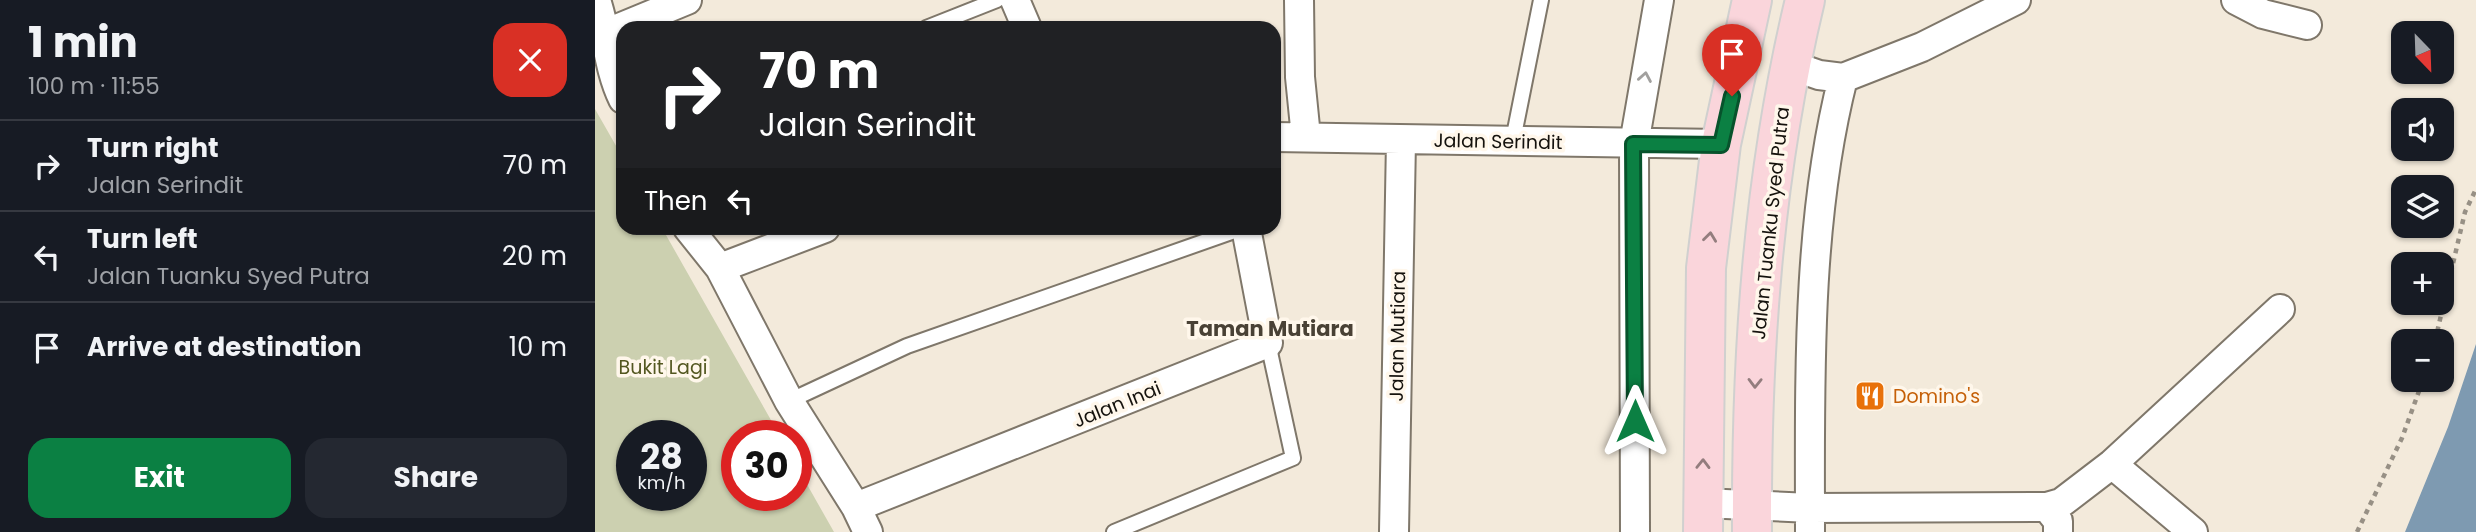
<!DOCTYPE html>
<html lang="en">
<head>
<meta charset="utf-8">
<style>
	:root { --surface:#171b24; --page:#242831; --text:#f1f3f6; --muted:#9ea1a6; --line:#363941; --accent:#0b8043 }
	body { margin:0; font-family:Poppins,sans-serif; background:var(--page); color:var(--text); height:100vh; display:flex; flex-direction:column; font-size:26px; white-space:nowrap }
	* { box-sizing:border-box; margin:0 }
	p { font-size:23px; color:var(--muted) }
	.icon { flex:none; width:38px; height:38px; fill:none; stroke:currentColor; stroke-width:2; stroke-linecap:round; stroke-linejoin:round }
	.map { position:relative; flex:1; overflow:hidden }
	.side { display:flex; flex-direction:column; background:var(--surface); width:595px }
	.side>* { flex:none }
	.banner { position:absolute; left:21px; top:21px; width:665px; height:214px; border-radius:21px; box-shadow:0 2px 5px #0004; background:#202124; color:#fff; overflow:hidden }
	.needle { width:46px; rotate:157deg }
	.buttons { position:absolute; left:1796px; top:21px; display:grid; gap:14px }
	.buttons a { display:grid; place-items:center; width:63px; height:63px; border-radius:14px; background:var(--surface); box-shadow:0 2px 5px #0004; font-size:35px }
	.speed { position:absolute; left:21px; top:420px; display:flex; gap:14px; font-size:35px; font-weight:700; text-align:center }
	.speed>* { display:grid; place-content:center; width:91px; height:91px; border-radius:50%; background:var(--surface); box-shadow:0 2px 5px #0004; line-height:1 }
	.speed small { font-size:18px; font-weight:400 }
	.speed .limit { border:10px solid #d22; background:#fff; color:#111 }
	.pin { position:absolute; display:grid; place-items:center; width:60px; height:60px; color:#fff; margin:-72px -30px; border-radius:50% 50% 50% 0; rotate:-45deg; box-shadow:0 0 7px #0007 }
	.pin .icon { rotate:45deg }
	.me { position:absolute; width:77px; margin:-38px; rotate:0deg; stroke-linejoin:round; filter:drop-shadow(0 0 5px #0008) }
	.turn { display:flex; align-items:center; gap:24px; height:147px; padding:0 28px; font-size:32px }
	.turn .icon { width:91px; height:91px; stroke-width:2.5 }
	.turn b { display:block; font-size:49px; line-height:60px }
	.then { display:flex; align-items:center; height:66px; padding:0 28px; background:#0003; gap:14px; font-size:26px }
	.round { display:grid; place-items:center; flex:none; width:74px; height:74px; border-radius:21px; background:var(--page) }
	.head { display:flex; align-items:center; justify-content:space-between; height:119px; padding:0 28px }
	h1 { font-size:42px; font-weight:700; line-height:52px }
	.action { display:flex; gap:14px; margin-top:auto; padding:14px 28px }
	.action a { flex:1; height:80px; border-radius:21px; background:var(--accent); color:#fff; font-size:28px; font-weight:700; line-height:80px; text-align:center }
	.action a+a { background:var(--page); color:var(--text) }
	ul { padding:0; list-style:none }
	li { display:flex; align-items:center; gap:21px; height:91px; padding:0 28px; border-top:2px solid var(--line) }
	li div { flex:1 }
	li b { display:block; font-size:26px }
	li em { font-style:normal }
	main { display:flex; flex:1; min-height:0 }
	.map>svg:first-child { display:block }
	.green { fill:#ccd0b0; fill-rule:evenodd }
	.water { fill:#7e9ab1 }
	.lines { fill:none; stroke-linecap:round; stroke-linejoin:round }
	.service-casing { stroke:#7f776a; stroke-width:18 }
	.minor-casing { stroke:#7f776a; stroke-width:32 }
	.primary-casing { stroke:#d0d0cf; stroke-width:42 }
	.path { stroke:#979085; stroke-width:4.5; stroke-dasharray:5 5; stroke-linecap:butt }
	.service { stroke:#fff; stroke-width:14 }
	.minor { stroke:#fff; stroke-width:28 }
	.primary { stroke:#fad5db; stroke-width:38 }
	.oneway { stroke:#a1a09e }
	.oneway2 { stroke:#937d7e }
	.route-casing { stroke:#07532c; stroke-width:18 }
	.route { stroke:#0b8043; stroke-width:12 }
	.labels { text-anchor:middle; stroke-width:7; stroke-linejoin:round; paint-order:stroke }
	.street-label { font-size:19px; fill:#15120d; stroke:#fff7eb }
	.park-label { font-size:19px; fill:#535720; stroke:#fff7eb }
	.food-label { font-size:19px; fill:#c56008; stroke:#fff7eb; text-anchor:start }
	.neighbourhood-label { font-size:21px; font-weight:bold; fill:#494135; stroke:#fff7eb }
</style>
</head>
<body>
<main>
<section class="side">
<div class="head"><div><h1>1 min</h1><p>100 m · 11:55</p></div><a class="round" style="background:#d93025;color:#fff"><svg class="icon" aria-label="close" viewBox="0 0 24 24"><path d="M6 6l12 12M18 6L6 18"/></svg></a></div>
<ul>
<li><svg class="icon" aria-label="right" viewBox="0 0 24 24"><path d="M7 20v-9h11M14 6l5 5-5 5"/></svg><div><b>Turn right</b><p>Jalan Serindit</p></div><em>70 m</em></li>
<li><svg class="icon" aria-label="left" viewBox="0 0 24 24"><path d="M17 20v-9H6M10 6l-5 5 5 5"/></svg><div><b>Turn left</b><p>Jalan Tuanku Syed Putra</p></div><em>20 m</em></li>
<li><svg class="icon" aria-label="arrive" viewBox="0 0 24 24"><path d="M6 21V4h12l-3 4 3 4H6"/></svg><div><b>Arrive at destination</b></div><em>10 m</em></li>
</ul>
<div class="action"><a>Exit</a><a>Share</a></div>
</section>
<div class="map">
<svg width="1881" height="532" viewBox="0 0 1881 532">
	<rect width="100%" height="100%" fill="#f3eadb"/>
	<path class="green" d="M0,109L28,158V228H67L185,436H142V495H201V465L239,532H0ZM37,436H96V495H37Z"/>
	<path class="water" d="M1881,344V532H1810L1853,427Z"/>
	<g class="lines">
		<g class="service-casing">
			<path id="service" d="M331,28L402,0
				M918,140L946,0
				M194,401L312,346L648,228
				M519,532L698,458L673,343"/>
		</g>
		<g class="minor-casing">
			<path id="minor" d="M1,0C12,33 13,68 28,99
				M420,0L432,28
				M704,0L705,77L711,137
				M1641,0L1668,14L1712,25
				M12,33L92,0
				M1195,65L1224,75L1248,78L1327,47L1421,0
				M679,137L1126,144
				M93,228L125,268L194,401L261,507L273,532
				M125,268L230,228
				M1517,464L1598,532
				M1108,503L1215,508L1452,507L1466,503L1517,464L1685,309
				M261,507L673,343L651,228
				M1452,507L1463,521V532
				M799,532L806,140
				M1040,532L1039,144L1064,0
				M1215,532C1215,383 1211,223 1248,78"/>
		</g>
		<g class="primary-casing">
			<path id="primary" d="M1108,532L1111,268L1126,144L1157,0
				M1157,532C1156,352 1168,175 1210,0"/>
		</g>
		<path class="path" d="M1840,341L1870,212L1881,189
			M1762,532L1807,438L1828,380"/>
		<use href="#service" class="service"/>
		<use href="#minor" class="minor"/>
		<use href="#primary" class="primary"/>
	</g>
	<defs><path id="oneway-chevron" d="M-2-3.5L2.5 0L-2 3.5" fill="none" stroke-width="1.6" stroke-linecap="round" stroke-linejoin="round" transform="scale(1.75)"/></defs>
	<use class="oneway" href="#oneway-chevron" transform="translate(1050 77) rotate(-80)"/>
	<g class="oneway2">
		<use href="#oneway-chevron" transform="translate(1115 237) rotate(-83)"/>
		<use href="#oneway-chevron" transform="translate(1160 383) rotate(91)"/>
		<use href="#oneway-chevron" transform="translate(1108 464) rotate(-89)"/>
	</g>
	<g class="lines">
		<g class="route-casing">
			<path id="route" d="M1040,421L1038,144L1126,145L1137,96"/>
		</g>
		<use href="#route" class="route"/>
	</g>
	<defs>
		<g id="restaurant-square" transform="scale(1.575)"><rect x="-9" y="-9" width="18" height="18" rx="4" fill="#e8710a" stroke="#fff7eb"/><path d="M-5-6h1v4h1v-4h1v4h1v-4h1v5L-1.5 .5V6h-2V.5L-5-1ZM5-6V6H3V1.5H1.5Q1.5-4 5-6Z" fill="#fff"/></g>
	</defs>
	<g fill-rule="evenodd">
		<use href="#restaurant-square" x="1275" y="396"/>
	</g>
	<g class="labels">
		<g class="street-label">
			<text transform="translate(903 141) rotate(1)" y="7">Jalan Serindit</text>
			<text transform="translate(1175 223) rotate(-84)" y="7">Jalan Tuanku Syed Putra</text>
			<text transform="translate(802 336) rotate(-89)" y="7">Jalan Mutiara</text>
			<text transform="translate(522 404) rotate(-22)" y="7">Jalan Inai</text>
		</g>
		<g class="park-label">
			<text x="68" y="374">Bukit Lagi</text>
		</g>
		<g class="food-label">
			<text x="1298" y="403">Domino's</text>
		</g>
		<g class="neighbourhood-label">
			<text x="675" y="336">Taman Mutiara</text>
		</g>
	</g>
</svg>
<div class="buttons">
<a><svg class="needle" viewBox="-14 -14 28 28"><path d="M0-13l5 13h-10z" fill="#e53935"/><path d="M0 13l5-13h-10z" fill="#9ea1a6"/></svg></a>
<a><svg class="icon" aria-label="sound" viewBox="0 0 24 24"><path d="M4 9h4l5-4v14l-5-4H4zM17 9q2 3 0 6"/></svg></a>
<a><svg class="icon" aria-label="layers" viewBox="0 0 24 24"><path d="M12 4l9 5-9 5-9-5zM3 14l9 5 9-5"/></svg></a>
<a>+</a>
<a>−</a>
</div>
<div class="speed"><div>28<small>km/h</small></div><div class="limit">30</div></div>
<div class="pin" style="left:1137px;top:96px;background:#d93025"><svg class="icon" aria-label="arrive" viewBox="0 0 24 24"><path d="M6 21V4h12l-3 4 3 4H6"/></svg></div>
<svg class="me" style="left:1040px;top:421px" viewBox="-20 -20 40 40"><path d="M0-17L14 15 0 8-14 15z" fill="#0b8043" stroke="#fff" stroke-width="4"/></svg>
<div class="banner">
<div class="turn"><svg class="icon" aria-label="right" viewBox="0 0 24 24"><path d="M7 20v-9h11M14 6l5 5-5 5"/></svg><div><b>70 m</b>Jalan Serindit</div></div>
<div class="then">Then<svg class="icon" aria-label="left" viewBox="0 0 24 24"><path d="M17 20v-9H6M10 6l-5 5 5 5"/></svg></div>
</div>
</div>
</main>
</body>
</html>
